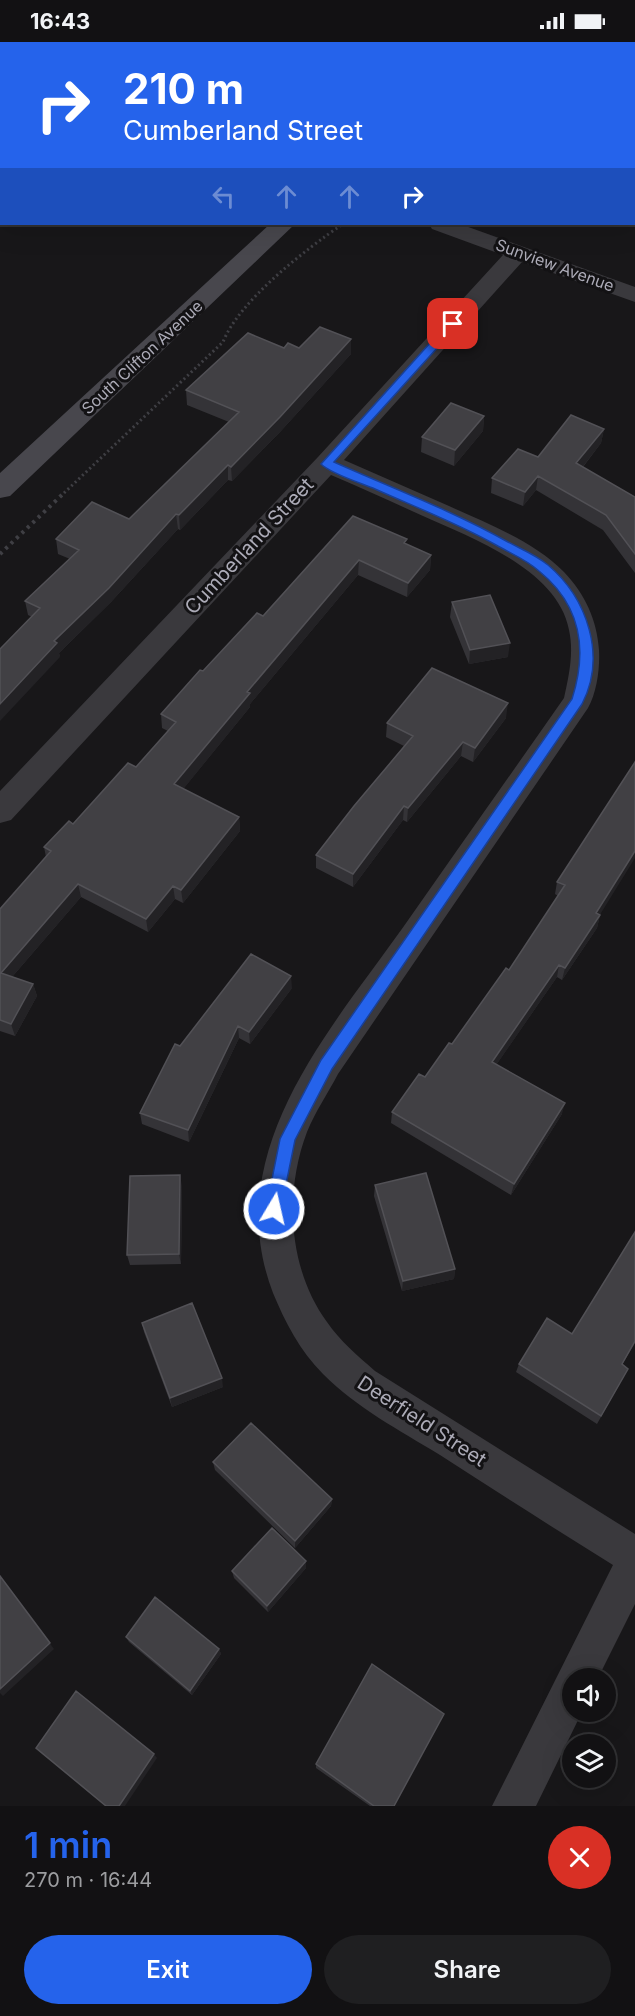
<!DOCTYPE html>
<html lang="en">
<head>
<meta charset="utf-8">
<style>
	:root { --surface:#121113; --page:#1f1f21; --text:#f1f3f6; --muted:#9c9da0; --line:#313133; --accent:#2563eb }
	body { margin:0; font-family:Inter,sans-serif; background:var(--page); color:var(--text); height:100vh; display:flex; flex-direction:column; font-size:22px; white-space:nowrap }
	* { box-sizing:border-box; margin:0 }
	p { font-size:20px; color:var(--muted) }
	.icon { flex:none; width:33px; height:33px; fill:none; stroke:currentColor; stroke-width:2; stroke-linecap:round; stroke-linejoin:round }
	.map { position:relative; height:1764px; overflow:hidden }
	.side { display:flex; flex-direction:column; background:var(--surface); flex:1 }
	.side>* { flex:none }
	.hud { position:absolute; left:0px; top:0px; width:636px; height:183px; box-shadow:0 6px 24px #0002,0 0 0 2px var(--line); background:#2563eb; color:#fff; overflow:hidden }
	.tools { position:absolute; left:562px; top:1626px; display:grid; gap:12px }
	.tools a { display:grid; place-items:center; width:54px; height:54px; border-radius:50%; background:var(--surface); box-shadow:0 6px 24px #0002,0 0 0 2px var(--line); font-size:30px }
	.pin { position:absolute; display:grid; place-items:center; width:51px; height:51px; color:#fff; margin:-26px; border-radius:12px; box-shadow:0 3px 9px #0006 }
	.me { position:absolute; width:66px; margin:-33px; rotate:9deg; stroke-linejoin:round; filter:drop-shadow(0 0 4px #0008) }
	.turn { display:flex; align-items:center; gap:21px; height:126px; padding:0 24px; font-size:27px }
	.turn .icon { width:78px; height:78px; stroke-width:2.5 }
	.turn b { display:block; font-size:42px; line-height:51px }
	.lanes { display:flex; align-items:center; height:57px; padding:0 24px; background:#0003; justify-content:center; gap:30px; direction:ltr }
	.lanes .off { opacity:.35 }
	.round { display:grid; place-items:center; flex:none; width:63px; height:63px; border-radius:32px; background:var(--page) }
	.summary { display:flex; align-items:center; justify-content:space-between; height:102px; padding:0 24px }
	h1 { font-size:36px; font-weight:600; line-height:45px; color:var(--accent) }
	.button { display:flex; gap:12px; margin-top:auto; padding:12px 24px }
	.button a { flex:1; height:69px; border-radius:36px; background:var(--accent); color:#fff; font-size:24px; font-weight:600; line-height:69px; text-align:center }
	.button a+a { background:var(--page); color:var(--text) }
	.status { display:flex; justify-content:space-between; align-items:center; height:42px; padding:0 30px; background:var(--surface); direction:ltr }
	.status svg { height:16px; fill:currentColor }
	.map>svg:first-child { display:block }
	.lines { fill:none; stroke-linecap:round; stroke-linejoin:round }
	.path-far1 { stroke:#3f3f44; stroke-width:3; stroke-dasharray:2 3; stroke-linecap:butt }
	.path { stroke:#3f3f44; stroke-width:4; stroke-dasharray:3 4.5; stroke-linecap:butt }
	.street { fill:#3a393d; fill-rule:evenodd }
	.secondary { fill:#48474d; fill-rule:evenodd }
	.rail { stroke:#4d4c52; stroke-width:3; stroke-dasharray:5 4.5; stroke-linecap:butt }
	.wall { fill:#343337 }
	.shaded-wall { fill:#232225 }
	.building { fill:#414044; stroke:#525156; stroke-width:1.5 }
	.route { fill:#2563eb; stroke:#184099; stroke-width:1.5 }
	.labels { text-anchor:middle; stroke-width:6; stroke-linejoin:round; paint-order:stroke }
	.far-street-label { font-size:16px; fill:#acabb7; stroke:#131214 }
	.street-label { font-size:20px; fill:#acabb7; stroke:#131214 }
</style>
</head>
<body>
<div class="status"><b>16:43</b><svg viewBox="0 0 49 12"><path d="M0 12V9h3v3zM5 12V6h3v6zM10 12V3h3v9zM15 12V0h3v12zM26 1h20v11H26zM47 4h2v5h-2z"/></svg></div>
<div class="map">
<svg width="635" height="1764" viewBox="0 0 635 1764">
	<rect width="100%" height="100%" fill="#181719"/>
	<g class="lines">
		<path class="path-far1" d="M531,2L533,0
			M64,451L223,300C239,259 306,207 343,182"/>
		<path class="path" d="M0,512L65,450"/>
		<path class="street" d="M429,182H460L635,245V260L522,220L344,418C379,433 414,449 449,464C488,482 534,499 564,530C585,552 597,578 599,608C600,626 597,650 588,666L338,1032C328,1051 315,1070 307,1090C284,1150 288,1227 327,1280C340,1299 358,1314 375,1329L635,1492V1562L598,1636H573V1670H582L536,1764H492L613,1523C555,1487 497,1450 440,1413C399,1388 357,1366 323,1332C300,1309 285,1280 273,1251C219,1110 329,990 404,884C457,808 511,732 564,656C569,633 574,611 569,588C558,528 472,496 423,474C392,460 362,446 331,433L11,778L0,781V749L318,415L503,213L432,187Z"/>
		<path class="secondary" d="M465,0H487L465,2Z
			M270,182H295L10,454L0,456V431Z"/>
		<path class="rail" d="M0,109L2,107"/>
	</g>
	<path class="wall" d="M351,297V312L280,390L232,439L228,438L180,488L178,487L111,560L59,611L60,615L32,575L28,573L25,559L70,517L58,512L56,497L129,477L229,380L187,363L186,348L284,306H299Z
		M484,374L483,389L454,424L421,410L422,395Z
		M604,387L601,401L583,425L635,455V531L603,488L536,448L523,464L491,451L492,436L538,415Z
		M353,474L407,503L431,513L430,528L407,555L358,533L250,662V665L183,747L239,775L240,789L183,861L175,857L148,890L81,855L12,935L33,942L37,954L15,994L0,989V867L46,815L44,805L73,782L136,725L168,689L162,686L161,672L203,629L263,574Z
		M452,560L508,615L469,622L450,575Z
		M506,676L473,720L461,714L407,780L403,778L353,845L316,826V813L404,704L386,695L387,681Z
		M635,720L597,886L562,938L557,935L496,1023L562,1072L511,1153L391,1081L392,1070L425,1035L452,1002L509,928L558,854L555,852L557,840Z
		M292,946L250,1002L239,996L189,1100L142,1082L140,1071L180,1004Z
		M375,1143L455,1227L454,1237L402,1249L374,1154Z
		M182,1144L181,1222L130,1223L127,1213Z
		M635,1190V1301L622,1323L628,1327L597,1382L516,1330L519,1322L572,1292Z
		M142,1281L223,1345L172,1365L144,1290Z
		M213,1420L332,1457L331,1464L295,1506L215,1428Z
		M306,1526L268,1570L234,1536L232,1529Z
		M126,1595L219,1607L221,1612L192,1653L129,1600Z
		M316,1722L395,1764H370L316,1726Z"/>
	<path class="shaded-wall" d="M351,297V312L280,390L232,439L231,425Z
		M484,374L483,389L454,424L455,408Z
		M604,387L601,401L574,436L576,421Z
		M228,423V438L180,488L179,473Z
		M538,434L536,448L523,464L525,450Z
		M176,472L178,487L111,560L59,611L60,615L0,679V662L54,599Z
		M431,513L430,528L407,555L408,541Z
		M359,518L358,533L250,662V665L176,756L174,742L247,650Z
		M510,601L508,615L469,622L470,608Z
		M508,661L506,676L473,720L475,706Z
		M463,700L461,714L407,780L408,766Z
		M404,764L403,778L353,845V832Z
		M239,775L240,789L183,861L181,848Z
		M635,809V816L593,884L596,871Z
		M78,842L81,855L5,943L1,931Z
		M173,844L175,857L148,890L146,877Z
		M600,873L597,886L562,938L565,926Z
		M559,923L557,935L490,1032L492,1020Z
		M291,934L292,946L250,1002L249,990Z
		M33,942L37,954L15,994L11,982Z
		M238,984L239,996L189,1100L188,1088Z
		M565,1061L562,1072L511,1153L514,1142Z
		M180,1133L182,1144L181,1222L179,1212Z
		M455,1227L454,1237L402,1249L403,1239Z
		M222,1336L223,1345L172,1365L170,1356Z
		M332,1457L331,1464L295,1506V1499Z
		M306,1519V1526L268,1570L267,1564Z
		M0,1534L54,1607L3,1654L0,1651Z
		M219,1607L221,1612L192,1653L190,1649Z
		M154,1712L157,1716L125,1764H119Z"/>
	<path class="building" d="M588,0H618V2H587Z
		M320,285L351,297L280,375L231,425L228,423L179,473L176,472L109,546L54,599L57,601L0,662V607L40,566L25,559L79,508L56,497L92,460L129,477L239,370L186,348L248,291L284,306L288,301L299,306Z
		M451,361L484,374L455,408L422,395Z
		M571,373L604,387L576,421L635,455V512L606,473L538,434L525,450L492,436L518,407L538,415Z
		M353,474L407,497L404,501L431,513L408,541L359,518L247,650L250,651L174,742L239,775L181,848L173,844L146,877L78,842L1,931L33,942L11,982L0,978V867L51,809L44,805L69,779L73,782L128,721L136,725L176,680L161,672L200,628L203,629L257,571L263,574Z
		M490,553L510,601L470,608L452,560Z
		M432,626L508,661L475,706L463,700L408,766L404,764L353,832L316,813L354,764L413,694L387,681Z
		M635,720V809L596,871L600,873L565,926L559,923L492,1020L565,1061L514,1142L392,1070L419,1032L425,1035L449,1001L452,1002L506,926L509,928L565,843L557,840Z
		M251,912L291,934L249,990L238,984L188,1088L140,1071L175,1002L180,1004Z
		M426,1131L455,1227L403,1239L375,1143Z
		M180,1133L179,1212L127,1213L130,1134Z
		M635,1190V1299L622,1322L628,1327L601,1374L519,1322L547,1276L572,1292Z
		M192,1261L222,1336L170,1356L142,1281Z
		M251,1381L332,1457L295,1499L213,1420Z
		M272,1486L306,1519L267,1564L232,1529Z
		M0,1534L50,1601L0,1647Z
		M155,1555L219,1607L190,1649L126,1595Z
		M372,1622L444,1672L394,1764H374L316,1722Z
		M76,1649L154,1712L119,1764H106L36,1706Z"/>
	<path class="route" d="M453,279L458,282L457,284L334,420C392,446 453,469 508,500C521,507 536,513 548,523C587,556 607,614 582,662L332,1027L295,1098L281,1167L279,1172L274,1175L268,1172L266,1167L280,1097L321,1018L572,657C588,607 581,563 539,529C527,518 510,511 496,503C457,481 415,465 375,447C361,441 331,432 321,422L449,280Z"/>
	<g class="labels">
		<g class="far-street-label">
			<text transform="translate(555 223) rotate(20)" y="6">Sunview Avenue</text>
			<text transform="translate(142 315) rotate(-43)" y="6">South Clifton Avenue</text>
		</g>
		<g class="street-label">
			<text transform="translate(249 504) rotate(-47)" y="7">Cumberland Street</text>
			<text transform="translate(422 1379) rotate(33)" y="7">Deerfield Street</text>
		</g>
	</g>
</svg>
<div class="tools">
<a><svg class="icon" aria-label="sound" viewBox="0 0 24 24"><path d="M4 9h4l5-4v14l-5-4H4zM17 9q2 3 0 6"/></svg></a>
<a><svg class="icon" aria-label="layers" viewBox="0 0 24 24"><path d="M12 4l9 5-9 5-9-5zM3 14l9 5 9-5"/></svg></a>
</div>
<div class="pin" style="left:453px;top:282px;background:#d93025"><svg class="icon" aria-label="arrive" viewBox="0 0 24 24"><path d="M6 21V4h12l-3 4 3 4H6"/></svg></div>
<svg class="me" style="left:274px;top:1167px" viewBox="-20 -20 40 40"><circle r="17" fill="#2563eb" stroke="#fff" stroke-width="3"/><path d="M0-11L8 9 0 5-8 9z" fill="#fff"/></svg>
<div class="hud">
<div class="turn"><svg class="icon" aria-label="right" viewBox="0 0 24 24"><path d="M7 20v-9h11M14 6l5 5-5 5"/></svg><div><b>210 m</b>Cumberland Street</div></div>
<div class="lanes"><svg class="icon off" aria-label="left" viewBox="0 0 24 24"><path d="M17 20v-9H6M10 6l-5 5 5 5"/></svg><svg class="icon off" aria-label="ahead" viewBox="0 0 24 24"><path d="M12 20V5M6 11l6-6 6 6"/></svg><svg class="icon off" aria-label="ahead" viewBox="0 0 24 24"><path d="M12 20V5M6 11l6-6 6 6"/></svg><svg class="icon" aria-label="right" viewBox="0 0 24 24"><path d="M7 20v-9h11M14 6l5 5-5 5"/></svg></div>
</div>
</div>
<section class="side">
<div class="summary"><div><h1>1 min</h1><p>270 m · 16:44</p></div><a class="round" style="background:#d93025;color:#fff"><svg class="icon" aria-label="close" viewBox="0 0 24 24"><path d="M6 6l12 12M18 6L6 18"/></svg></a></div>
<div class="button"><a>Exit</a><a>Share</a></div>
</section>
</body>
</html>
